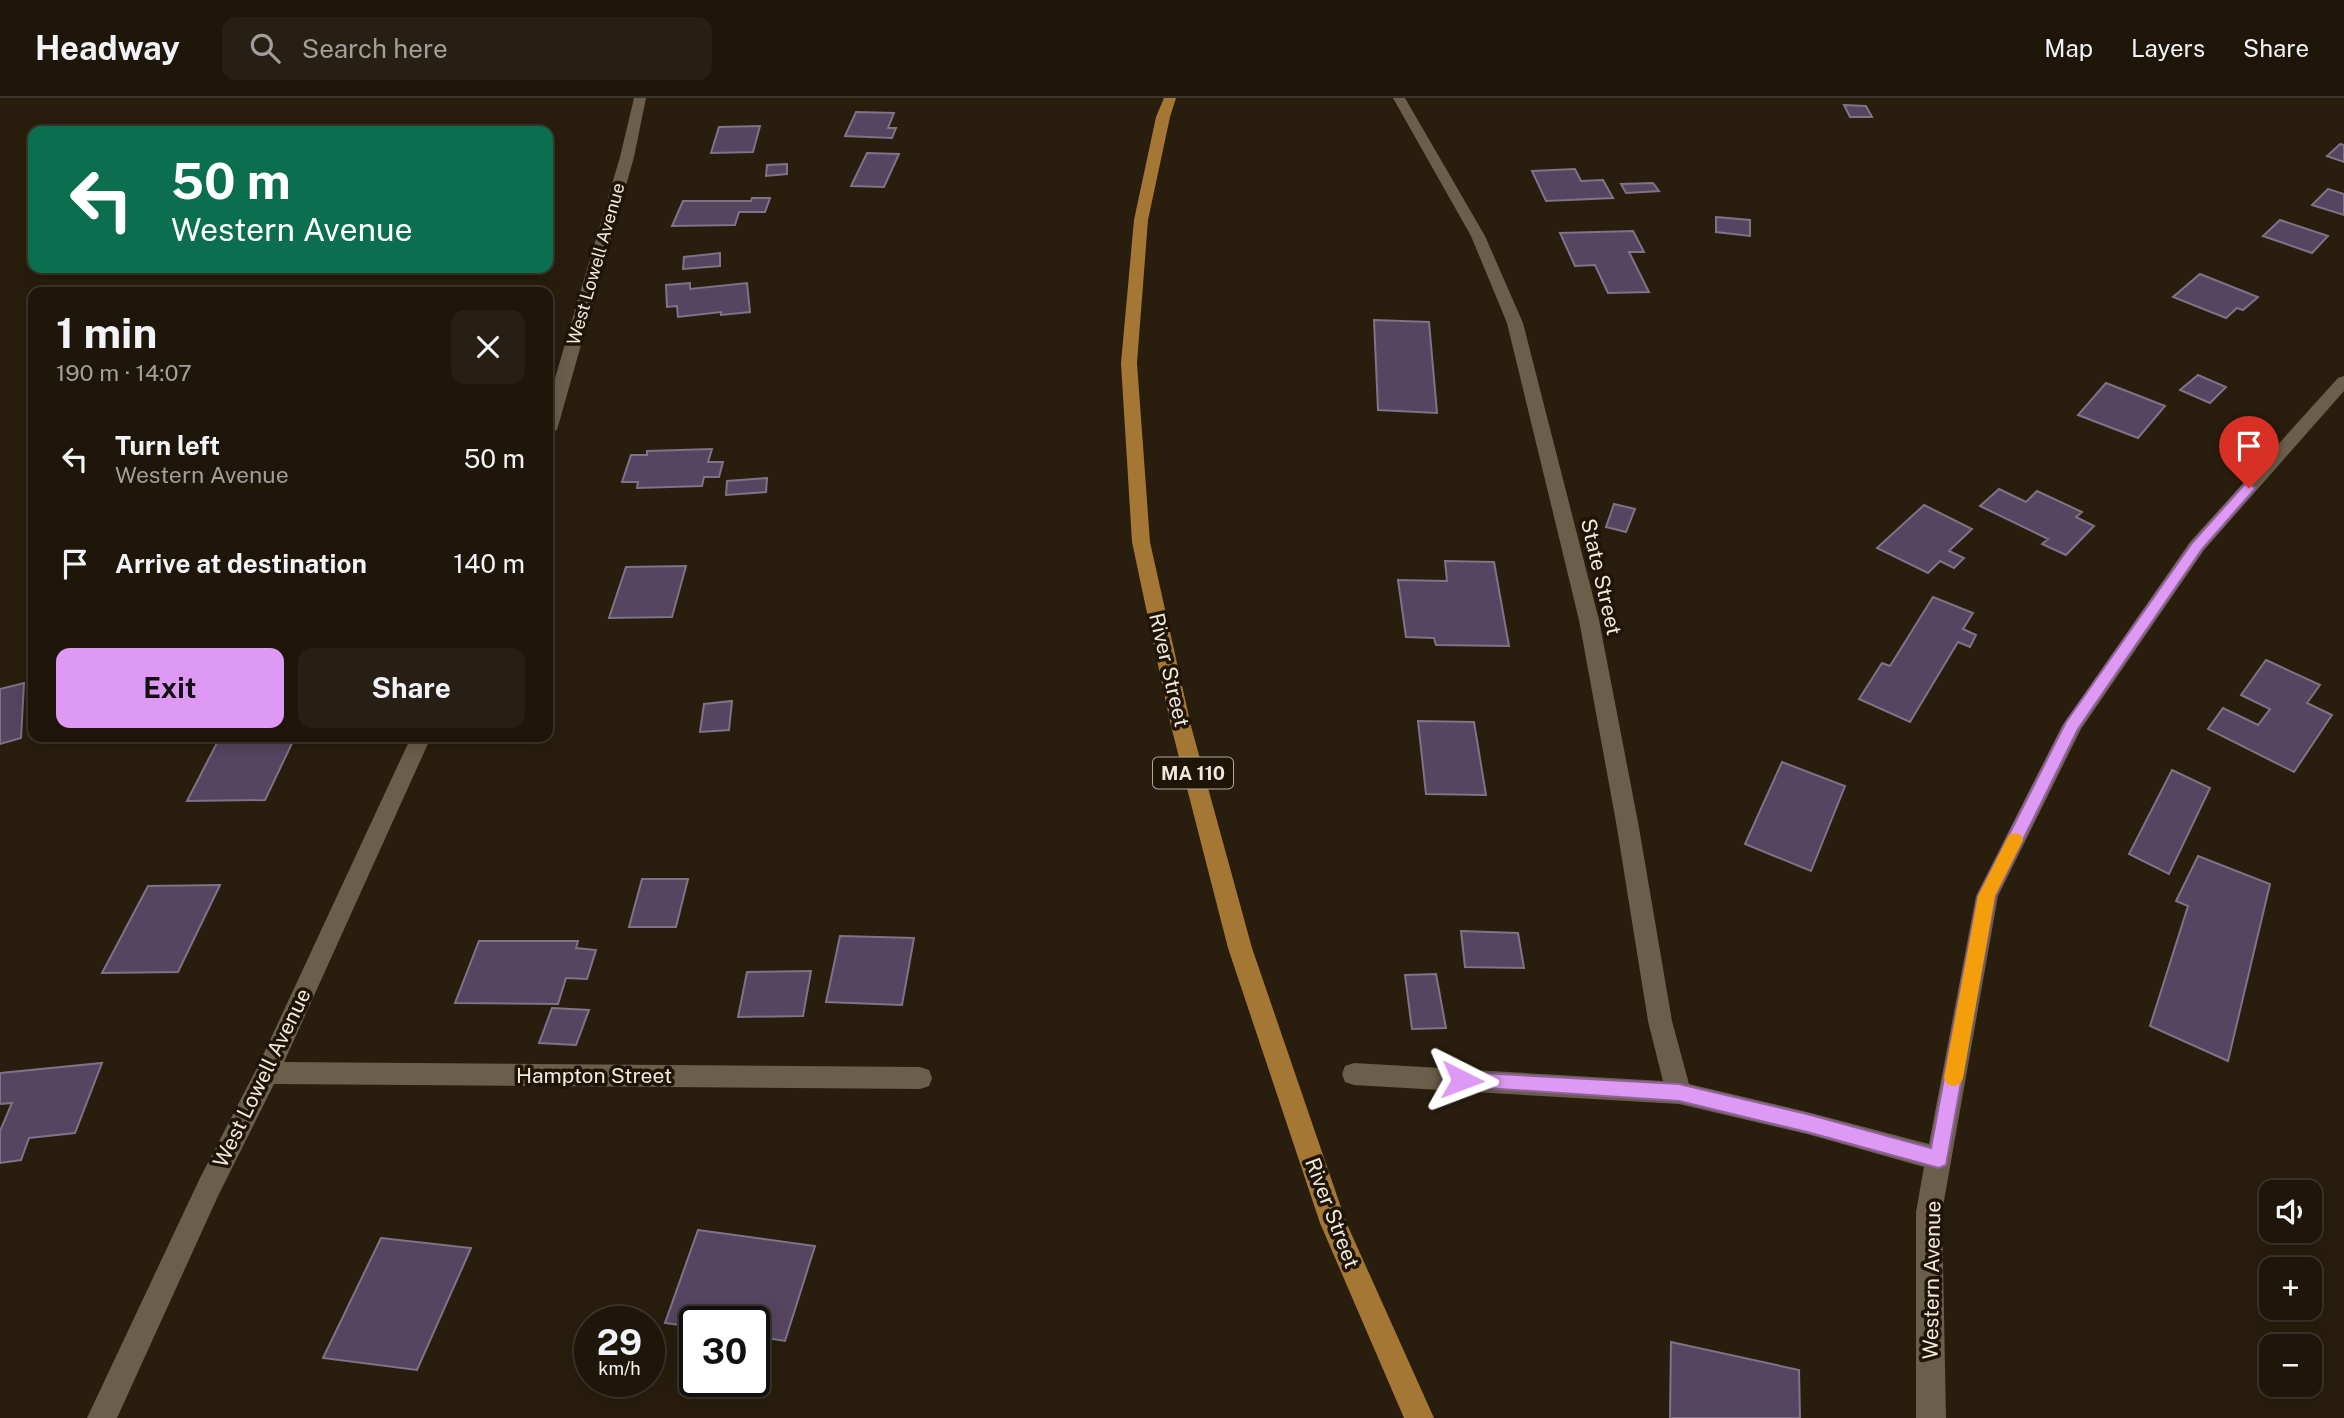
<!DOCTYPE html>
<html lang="en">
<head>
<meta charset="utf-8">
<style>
	:root { --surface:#1f160a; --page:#271f13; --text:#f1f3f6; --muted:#a19f9c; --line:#3c352b; --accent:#dd99f3 }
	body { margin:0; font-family:"Public Sans",sans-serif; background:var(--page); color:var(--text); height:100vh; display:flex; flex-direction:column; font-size:26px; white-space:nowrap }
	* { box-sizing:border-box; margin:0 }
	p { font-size:23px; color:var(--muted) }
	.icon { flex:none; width:38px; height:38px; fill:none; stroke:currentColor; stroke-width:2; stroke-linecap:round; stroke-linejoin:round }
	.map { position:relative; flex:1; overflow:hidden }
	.details { position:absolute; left:28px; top:189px; width:525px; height:455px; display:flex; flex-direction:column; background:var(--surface); border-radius:14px; box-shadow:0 4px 18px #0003,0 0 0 2px var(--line) }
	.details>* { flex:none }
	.banner { position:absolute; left:28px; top:28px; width:525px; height:147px; border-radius:14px; box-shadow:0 4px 18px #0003,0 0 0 2px var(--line); background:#0b6e4f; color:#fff; overflow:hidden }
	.controls { position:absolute; left:2259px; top:1082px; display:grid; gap:14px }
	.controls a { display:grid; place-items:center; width:63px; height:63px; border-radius:14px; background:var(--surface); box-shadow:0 4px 18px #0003,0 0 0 2px var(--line); font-size:35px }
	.speed { position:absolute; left:574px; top:1208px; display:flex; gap:14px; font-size:35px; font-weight:700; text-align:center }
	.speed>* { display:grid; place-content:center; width:91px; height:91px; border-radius:50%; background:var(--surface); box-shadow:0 4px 18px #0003,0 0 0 2px var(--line); line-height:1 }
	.speed small { font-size:18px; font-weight:400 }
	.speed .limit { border:4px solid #111; border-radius:10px; background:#fff; color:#111 }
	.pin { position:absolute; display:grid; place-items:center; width:60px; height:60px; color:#fff; margin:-72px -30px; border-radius:50% 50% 50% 0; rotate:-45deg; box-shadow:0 0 7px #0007 }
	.pin .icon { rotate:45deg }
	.me { position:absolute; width:77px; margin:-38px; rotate:93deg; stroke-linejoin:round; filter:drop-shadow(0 0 5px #0008) }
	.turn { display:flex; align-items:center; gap:24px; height:147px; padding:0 28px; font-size:32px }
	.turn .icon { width:91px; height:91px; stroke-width:2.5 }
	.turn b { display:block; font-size:49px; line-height:60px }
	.round { display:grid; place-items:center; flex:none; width:74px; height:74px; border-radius:14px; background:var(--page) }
	.summary { display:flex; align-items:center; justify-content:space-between; height:119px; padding:0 28px }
	h1 { font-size:42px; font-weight:700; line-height:52px }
	.button { display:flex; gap:14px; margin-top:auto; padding:14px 28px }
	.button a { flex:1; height:80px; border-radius:14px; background:var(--accent); color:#111; font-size:28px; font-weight:700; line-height:80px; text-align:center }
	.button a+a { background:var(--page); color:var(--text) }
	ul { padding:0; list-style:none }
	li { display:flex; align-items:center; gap:21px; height:105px; padding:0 28px }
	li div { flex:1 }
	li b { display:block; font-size:26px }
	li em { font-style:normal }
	header { display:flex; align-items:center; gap:42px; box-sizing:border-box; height:98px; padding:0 35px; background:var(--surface); border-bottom:2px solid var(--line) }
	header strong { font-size:33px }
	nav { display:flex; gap:38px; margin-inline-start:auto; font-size:24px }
	.search { width:490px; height:63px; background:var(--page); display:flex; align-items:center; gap:18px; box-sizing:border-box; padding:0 24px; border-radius:14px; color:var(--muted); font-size:26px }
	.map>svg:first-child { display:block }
	.building { fill:#554561; stroke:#7e7387; stroke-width:2 }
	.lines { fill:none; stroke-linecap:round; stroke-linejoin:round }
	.minor { fill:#6b5e4b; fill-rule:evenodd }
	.major { fill:#a57734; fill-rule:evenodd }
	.route { fill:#dd99f3; stroke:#90639e; stroke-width:2 }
	.slow { fill:#f59e0b }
	.labels { text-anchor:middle; stroke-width:7; stroke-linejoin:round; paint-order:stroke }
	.far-street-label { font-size:18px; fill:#f1e9df; stroke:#1f1505 }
	.shield { fill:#1f1505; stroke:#b2a99e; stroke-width:2 }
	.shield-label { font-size:19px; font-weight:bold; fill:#f1e9df }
	.street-label { font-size:21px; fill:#f1e9df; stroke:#1f1505 }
</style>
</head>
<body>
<header>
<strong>Headway</strong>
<div class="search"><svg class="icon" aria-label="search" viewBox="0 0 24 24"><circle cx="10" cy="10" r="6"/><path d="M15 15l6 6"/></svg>Search here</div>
<nav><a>Map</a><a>Layers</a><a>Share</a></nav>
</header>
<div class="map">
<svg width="2344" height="1320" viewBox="0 0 2344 1320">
	<rect width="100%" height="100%" fill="#291e0d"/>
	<path class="building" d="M1844,7L1866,8L1872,19H1850Z
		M856,14L894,15L888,30H896L892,40L845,38Z
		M541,28L539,33H474L475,31Z
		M760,28L753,54L711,55L719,29Z
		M2340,46L2344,47V64L2327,58Z
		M867,55L899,56L884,89L851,88Z
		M787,66V76L766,78L767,67Z
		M1575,71L1581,83L1603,82L1613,100L1546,103L1532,73Z
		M1653,85L1659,93L1626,95L1621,86Z
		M2328,91L2344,96V117L2312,107Z
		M752,100H770L765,114H739L735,127L672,128L683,103H751Z
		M1716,119L1750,122V138L1716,134Z
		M2280,122L2328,138L2312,155L2263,138Z
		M1633,133L1644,154H1629L1649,194L1608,195L1595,167L1575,168L1560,135Z
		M720,155V168L683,171L684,159Z
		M2200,176L2258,199L2243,212L2237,210L2226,220L2173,199Z
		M690,185V191L747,185L750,214L721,217V214L678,219L677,208L667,209L666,187Z
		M1374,222L1429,224L1437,315L1378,312Z
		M2198,277L2226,289L2210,305L2180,292Z
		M2106,285L2165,308L2138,340L2078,317Z
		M712,351L708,364H723L719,379H704L702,388L637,390L638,384H622L631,357H647V353Z
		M767,380L766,394L726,397L727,383Z
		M1999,391L2026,404L2037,393L2082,414L2076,419L2094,428L2066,457L2042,446L2048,441L1980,408Z
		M1614,406L1635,411L1626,434L1606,429Z
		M1924,407L1972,431L1949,453L1964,460L1954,470L1940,463L1928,475L1877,450Z
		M1445,463L1494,464L1509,548L1436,547L1434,540L1406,539L1398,482L1447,483Z
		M686,468L672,519L609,520L626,469Z
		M1933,499L1973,515L1963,531L1976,537L1970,549L1958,544L1910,624L1859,601L1882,565L1890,568Z
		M2266,562L2320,587L2307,605L2332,617L2294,674L2208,631L2223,610L2258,627L2270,611L2241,597Z
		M24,585L21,640L0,646V591Z
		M732,603L729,632L700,634L704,606Z
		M1418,623L1474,624L1486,697L1426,696Z
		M220,639H295L265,702L187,703Z
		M1782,664L1845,688L1811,773L1745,746Z
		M2172,672L2210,690L2169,776L2129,756Z
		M2198,758L2270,786L2228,963L2150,928L2188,808L2176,803Z
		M642,781H688L676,829H629Z
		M220,787L178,874L102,875L148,788Z
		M1461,833L1518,835L1524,870L1465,869Z
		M840,838L914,840L902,907L826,904Z
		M479,843H578L576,850L596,852L587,881L566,880L558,906L455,905Z
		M811,873L803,918L738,919L747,874Z
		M1436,876L1446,930L1412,931L1405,877Z
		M552,910L589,912L576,947L539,945Z
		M102,965L75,1035L29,1040L21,1062L0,1065V1033L12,1005L0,1006V975Z
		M698,1132L815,1148L785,1243L754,1238V1223H695V1229L665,1225Z
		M381,1140L471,1150L417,1272L323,1260Z
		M1671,1244L1799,1272L1800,1320H1670Z"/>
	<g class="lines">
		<path class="minor" d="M634,0H646L634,59L557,332L548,337V304L620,59Z
			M1393,0H1405L1485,138L1523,225L1599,522L1638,724L1672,923L1689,986L1807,1014L1929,1046L1976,798L2062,628L2190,444L2338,280L2344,278V293L2204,452L2081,631L1998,798L1942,1114L1946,1320H1916V1114L1924,1069L1807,1036L1679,1006L1354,987L1345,984L1342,976L1345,968L1354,965L1663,983L1648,923L1616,724L1579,522L1507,225L1471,138Z
			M411,639H431L284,964L920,969L929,972L932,980L929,988L920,991L274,986L218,1098L117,1320H87L200,1080L258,968Z"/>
		<path class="major" d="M1164,0H1176L1170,19L1148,122L1137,265L1150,444L1191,628L1252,850L1346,1124L1434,1320H1404L1320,1125L1228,850L1171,628L1132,444L1121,265L1134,122L1156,19Z"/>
	</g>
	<path class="route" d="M2249,386L2255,390L2253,393L2202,451L2078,631L1995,798L1946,1067L1939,1070L1807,1034L1679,1003L1456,988L1453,982L1456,977L1462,974L1679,986L1807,1016L1931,1050L1978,798L2066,624L2192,445L2244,387Z"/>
	<path class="slow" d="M2015,735L2021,737L2023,742L1995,798L1963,980L1960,986L1953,988L1947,986L1944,980L1978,798L2009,737Z"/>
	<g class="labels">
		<g class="far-street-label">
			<text transform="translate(596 166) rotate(-74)" y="6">West Lowell Avenue</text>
		</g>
		<rect class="shield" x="1153" y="659.5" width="80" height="31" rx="5"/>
		<g class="shield-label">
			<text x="1193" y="682">MA 110</text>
		</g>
		<g class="street-label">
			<text transform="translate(1601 479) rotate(77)" y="7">State Street</text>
			<text transform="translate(1169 572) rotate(77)" y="7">River Street</text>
			<text x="594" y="985">Hampton Street</text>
			<text transform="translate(262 980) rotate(-64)" y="7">West Lowell Avenue</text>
			<text transform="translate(1332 1115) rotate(69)" y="7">River Street</text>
			<text transform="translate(1932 1182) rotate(-89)" y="7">Western Avenue</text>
		</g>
	</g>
</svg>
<div class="controls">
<a><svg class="icon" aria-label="sound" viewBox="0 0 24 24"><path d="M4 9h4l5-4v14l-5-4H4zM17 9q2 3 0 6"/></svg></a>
<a>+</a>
<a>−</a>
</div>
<div class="speed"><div>29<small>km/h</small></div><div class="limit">30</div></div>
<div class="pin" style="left:2249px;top:390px;background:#d93025"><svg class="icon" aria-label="arrive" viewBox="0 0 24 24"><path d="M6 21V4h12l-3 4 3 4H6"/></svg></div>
<svg class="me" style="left:1462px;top:982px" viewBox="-20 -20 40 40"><path d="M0-17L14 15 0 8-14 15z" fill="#dd99f3" stroke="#fff" stroke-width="4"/></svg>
<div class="banner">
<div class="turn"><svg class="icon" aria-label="left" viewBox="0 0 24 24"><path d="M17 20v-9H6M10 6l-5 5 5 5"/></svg><div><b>50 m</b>Western Avenue</div></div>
</div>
<section class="details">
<div class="summary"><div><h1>1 min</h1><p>190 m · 14:07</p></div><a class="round"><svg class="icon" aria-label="close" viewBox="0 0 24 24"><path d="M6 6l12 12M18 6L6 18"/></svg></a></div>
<ul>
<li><svg class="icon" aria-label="left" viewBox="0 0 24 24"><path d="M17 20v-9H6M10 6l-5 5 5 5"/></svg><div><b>Turn left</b><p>Western Avenue</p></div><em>50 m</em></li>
<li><svg class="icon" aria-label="arrive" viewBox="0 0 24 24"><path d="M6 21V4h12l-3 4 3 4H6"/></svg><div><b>Arrive at destination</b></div><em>140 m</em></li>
</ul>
<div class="button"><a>Exit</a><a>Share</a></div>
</section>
</div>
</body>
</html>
